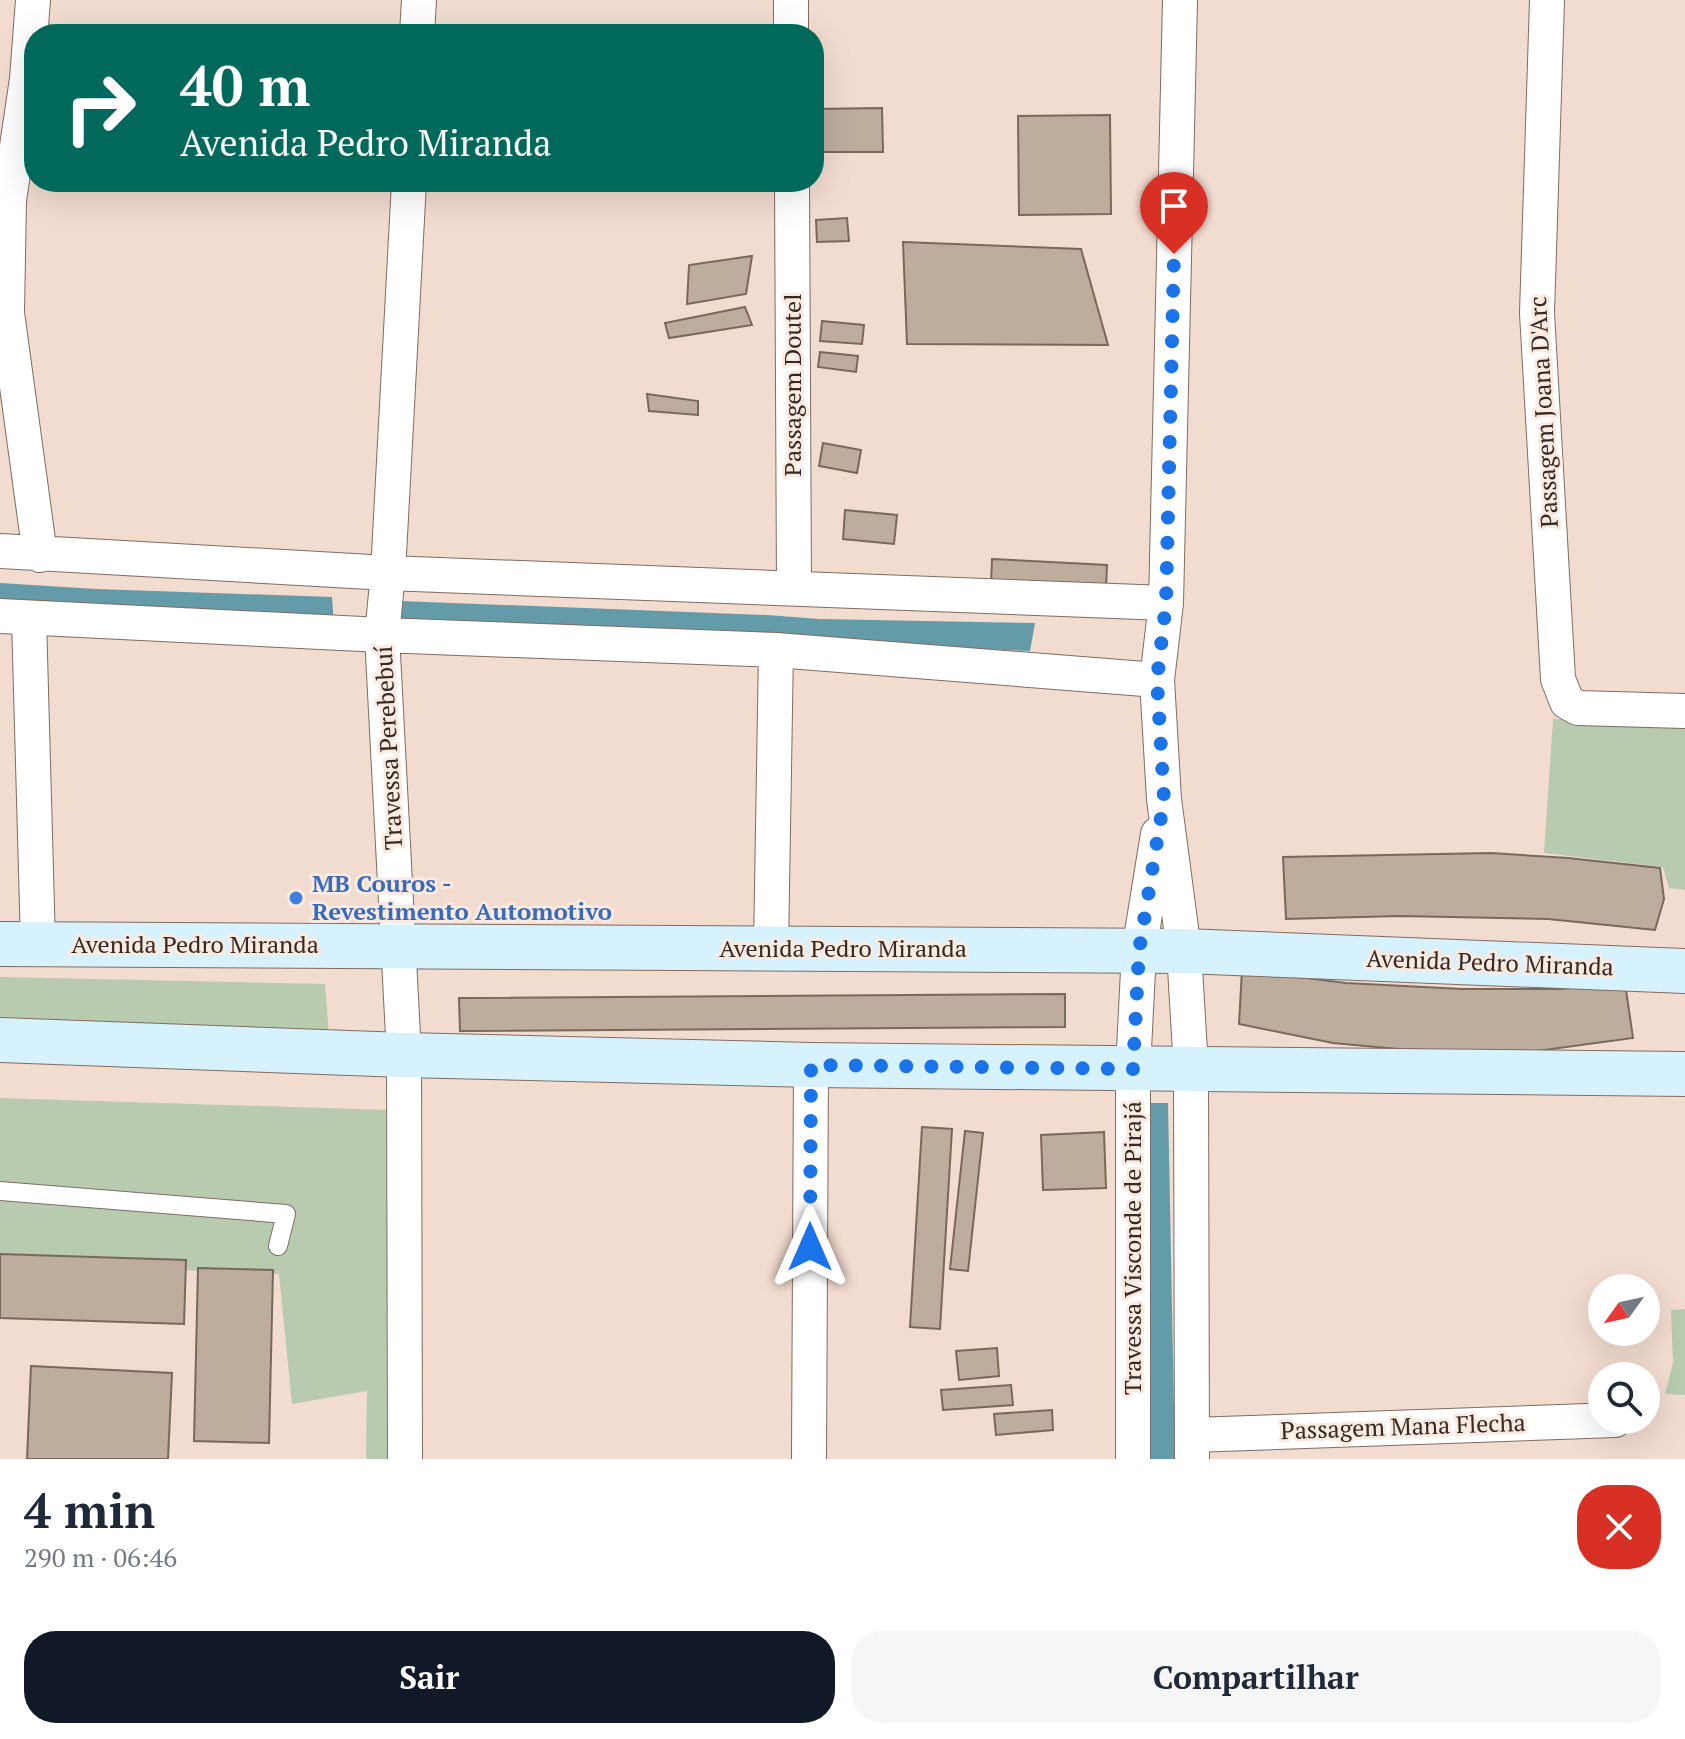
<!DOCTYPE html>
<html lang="pt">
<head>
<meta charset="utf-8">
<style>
	:root { --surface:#fff; --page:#f6f6f7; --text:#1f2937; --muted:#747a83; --accent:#111827 }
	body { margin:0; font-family:"PT Serif",serif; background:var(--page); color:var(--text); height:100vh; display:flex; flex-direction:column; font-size:30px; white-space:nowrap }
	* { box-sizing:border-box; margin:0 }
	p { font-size:26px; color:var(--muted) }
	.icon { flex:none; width:44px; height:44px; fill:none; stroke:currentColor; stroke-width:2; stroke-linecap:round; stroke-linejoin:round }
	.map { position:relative; height:1459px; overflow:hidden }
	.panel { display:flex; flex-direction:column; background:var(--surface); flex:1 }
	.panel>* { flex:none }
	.banner { position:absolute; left:24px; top:24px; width:800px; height:168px; border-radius:32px; box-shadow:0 8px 32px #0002; background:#00695c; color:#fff; overflow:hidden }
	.needle { width:52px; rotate:237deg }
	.fabs { position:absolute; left:1588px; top:1274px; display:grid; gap:16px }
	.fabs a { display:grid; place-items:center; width:72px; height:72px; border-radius:50%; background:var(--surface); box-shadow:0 8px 32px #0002; font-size:40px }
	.pin { position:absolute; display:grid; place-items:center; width:68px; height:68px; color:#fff; margin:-82px -34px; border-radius:50% 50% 50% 0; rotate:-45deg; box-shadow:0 0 8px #0007 }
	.pin .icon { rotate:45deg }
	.me { position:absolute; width:88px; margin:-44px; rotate:0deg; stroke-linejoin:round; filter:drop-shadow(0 0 6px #0008) }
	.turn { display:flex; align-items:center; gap:28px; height:168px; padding:0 24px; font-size:36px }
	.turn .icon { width:104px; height:104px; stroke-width:2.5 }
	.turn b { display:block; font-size:56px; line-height:68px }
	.round { display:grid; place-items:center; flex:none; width:84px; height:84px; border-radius:32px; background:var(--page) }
	.summary { display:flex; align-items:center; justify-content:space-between; height:136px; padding:0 24px }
	h1 { font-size:48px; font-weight:600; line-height:60px }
	.primary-button { display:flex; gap:16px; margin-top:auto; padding:16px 24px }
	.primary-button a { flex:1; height:92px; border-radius:32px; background:var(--accent); color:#fff; font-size:32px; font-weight:600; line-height:92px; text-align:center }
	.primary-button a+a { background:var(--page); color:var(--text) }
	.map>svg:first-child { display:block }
	.green { fill:#b8cbaf }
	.water { fill:#639ba9 }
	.building { fill:#bead9d; stroke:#79695a; stroke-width:2 }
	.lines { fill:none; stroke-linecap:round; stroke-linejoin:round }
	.service-casing { stroke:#806c62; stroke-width:20 }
	.minor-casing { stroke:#806c62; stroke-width:36 }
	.secondary-casing { stroke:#806c62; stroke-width:46 }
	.service { stroke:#fff; stroke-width:18 }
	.minor { stroke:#fff; stroke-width:34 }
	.secondary { stroke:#d6f2fe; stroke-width:44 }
	.route { stroke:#1a73e8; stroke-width:14; stroke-dasharray:0 25.2 }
	.shop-dot { fill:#3f7fe0; stroke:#fce9e0; stroke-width:3 }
	.labels { text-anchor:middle; stroke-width:6; stroke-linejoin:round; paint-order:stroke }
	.street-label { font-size:24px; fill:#332a26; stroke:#fce9e0 }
	.shop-label { font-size:24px; font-weight:bold; fill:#366cbe; stroke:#fce9e0; text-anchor:start }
</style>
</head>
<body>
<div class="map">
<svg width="1685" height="1459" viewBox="0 0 1685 1459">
	<rect width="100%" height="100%" fill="#f2dbcf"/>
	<path class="green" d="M1553,719L1685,721V890L1669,888L1663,867L1544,853Z
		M0,977L325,984L329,1037L0,1030Z
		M0,1098L388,1110L391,1459H366L367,1391L292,1404L279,1274L0,1263Z
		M1685,1309V1395L1665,1394L1673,1363L1671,1310Z"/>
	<path class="water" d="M0,583L96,589L332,597L334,625L0,610Z
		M400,601L767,615L819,619L1035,623L1030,651L402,626Z
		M1145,1103H1168L1175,1459H1140Z"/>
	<path class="building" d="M882,108L883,152H814V109Z
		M1110,115L1111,214L1019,215L1018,116Z
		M847,218L849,241L817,242L816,220Z
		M903,242L1081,249L1108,345L907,344Z
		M752,256L746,294L687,304L689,265Z
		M745,307L752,325L669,338L665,323Z
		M822,321L864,325L862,344L820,341Z
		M820,352L858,356L856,372L818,367Z
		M647,394L698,401V415L649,411Z
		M823,443L861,450L857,473L819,466Z
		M845,510L897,515L894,544L843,539Z
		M992,559L1107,565L1106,589L991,584Z
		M1491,853L1568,858L1660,868L1664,899L1655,930L1548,919L1399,916L1286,919L1283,857Z
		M1242,970L1346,983L1462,989H1560L1625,983L1633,1038L1537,1051L1431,1052L1333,1043L1239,1024Z
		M1065,994V1027L460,1031L459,998Z
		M922,1127L952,1129L940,1329L910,1327Z
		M965,1131L983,1133L968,1271L950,1269Z
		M1104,1132L1106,1188L1043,1190L1041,1135Z
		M0,1254L186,1260L184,1324L0,1318Z
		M198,1268L273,1270L269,1443L194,1441Z
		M997,1348L999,1376L959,1380L956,1351Z
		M31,1366L172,1373L168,1459H27Z
		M1011,1385L1013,1405L943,1410L941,1390Z
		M1052,1410L1053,1430L996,1435L994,1414Z"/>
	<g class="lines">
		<g class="service-casing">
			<path id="service" d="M0,1191L286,1214L278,1246"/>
		</g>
		<g class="minor-casing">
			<path id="minor" d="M33,0L27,79L9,200L7,313L40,555
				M791,0V34
				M1180,0L1166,603L1157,680L1164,799L1184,951L1191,1069L1192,1459
				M1547,0L1537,313L1558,679L1567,702L1578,708L1685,711
				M417,34L419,0
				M792,182L794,587
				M0,551L388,573L1166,603
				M0,616L382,635L776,650L1157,680
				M29,618L38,944
				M771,948L776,650
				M1192,1435L1615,1420
				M405,1459L404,1055L382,635L388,573L409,182
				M809,1459L811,1065
				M1133,1459V1069L1139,951L1158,834"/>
		</g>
		<g class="secondary-casing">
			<path id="secondary" d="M0,944L1184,951L1685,971
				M0,1040L404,1055L811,1065L1685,1074"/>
		</g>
		<use href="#service" class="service"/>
		<use href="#minor" class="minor"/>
		<use href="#secondary" class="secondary"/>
	</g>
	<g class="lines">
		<path class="route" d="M810,1247L811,1065L1133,1069L1139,951L1164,799L1157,680L1166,603L1174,254"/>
	</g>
	<circle class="shop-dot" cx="296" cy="898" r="8"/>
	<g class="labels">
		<g class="street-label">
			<text transform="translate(793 385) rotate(-90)" y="8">Passagem Doutel</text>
			<text transform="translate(1544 412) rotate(-93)" y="8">Passagem Joana D'Arc</text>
			<text transform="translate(389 748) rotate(-93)" y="8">Travessa Perebebuí</text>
			<text x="195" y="953">Avenida Pedro Miranda</text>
			<text x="843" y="957">Avenida Pedro Miranda</text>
			<text transform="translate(1490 963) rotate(2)" y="8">Avenida Pedro Miranda</text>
			<text transform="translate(1133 1248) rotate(-90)" y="8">Travessa Visconde de Pirajá</text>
			<text transform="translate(1403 1427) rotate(-2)" y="8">Passagem Mana Flecha</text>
		</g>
		<g class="shop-label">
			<text x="312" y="892">MB Couros -<tspan x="312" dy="28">Revestimento Automotivo</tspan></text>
		</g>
	</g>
</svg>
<div class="fabs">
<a><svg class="needle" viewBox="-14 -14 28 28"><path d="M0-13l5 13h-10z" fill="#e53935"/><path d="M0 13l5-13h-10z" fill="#747a83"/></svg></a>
<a><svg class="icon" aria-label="search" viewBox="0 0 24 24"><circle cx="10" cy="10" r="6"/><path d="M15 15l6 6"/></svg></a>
</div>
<div class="pin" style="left:1174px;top:254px;background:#d93025"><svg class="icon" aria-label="arrive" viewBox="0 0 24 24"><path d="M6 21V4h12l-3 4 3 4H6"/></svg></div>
<svg class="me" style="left:810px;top:1247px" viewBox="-20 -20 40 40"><path d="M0-17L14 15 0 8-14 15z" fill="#1a73e8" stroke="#fff" stroke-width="4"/></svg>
<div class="banner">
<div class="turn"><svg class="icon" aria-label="right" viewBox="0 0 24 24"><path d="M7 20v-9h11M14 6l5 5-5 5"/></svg><div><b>40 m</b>Avenida Pedro Miranda</div></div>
</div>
</div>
<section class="panel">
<div class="summary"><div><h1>4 min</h1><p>290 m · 06:46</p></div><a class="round" style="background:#d93025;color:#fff"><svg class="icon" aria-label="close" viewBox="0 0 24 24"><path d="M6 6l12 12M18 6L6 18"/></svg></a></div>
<div class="primary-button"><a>Sair</a><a>Compartilhar</a></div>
</section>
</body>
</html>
